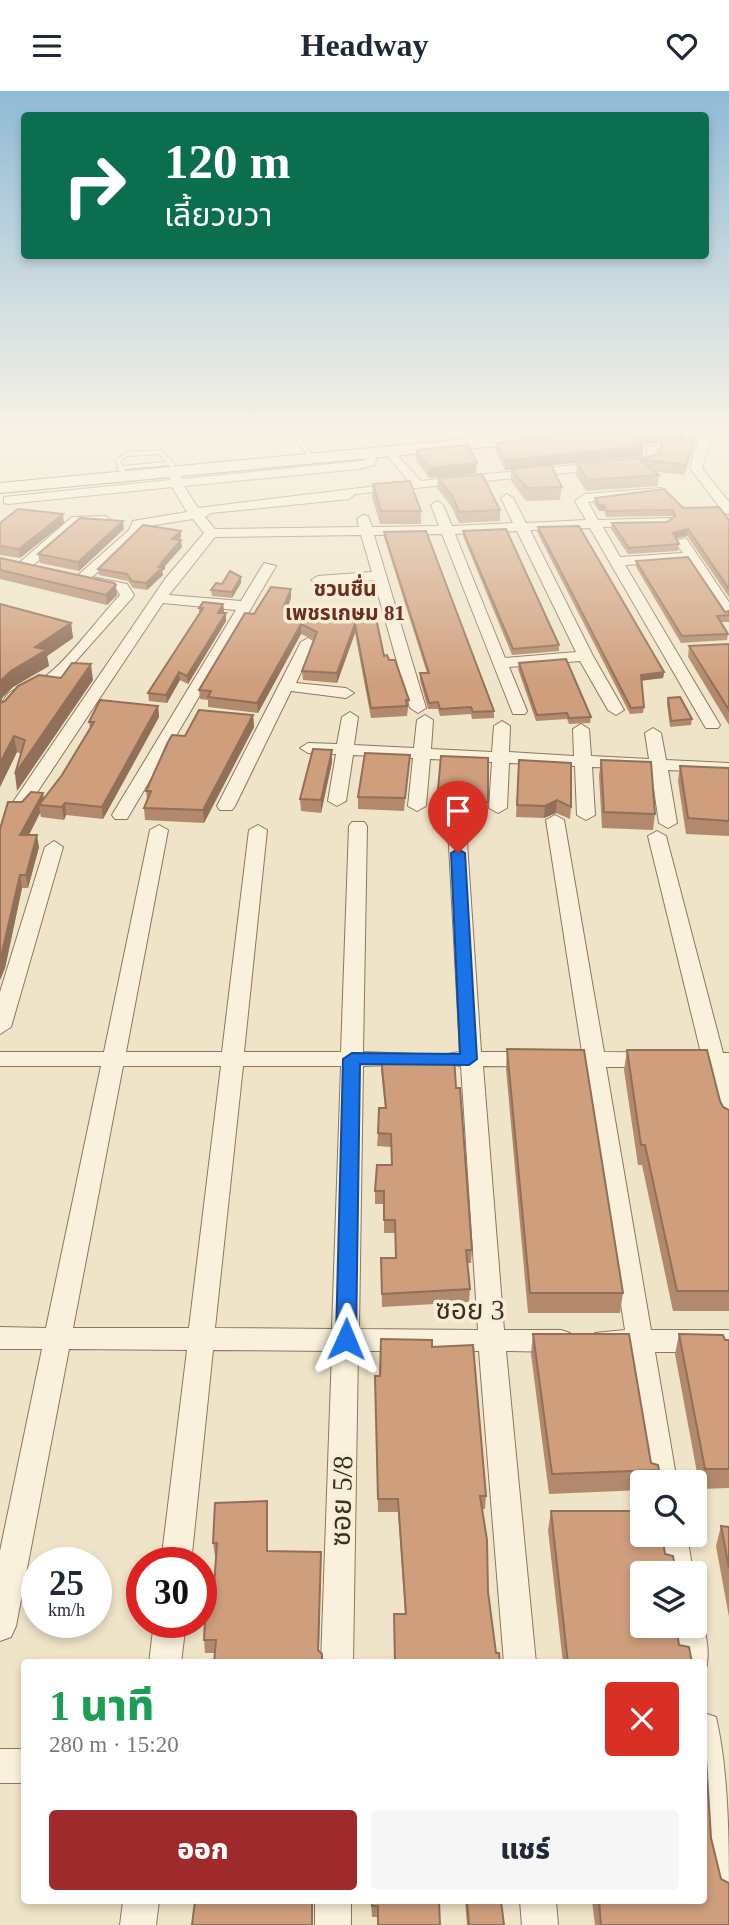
<!DOCTYPE html>
<html lang="th">
<head>
<meta charset="utf-8">
<style>
	:root { --surface:#fff; --page:#f6f6f7; --text:#1f2937; --muted:#747a83; --accent:#9e2a2b }
	body { margin:0; font-family:"Times New Roman","Noto Sans Thai",serif; background:var(--page); color:var(--text); height:100vh; display:flex; flex-direction:column; font-size:26px; white-space:nowrap }
	* { box-sizing:border-box; margin:0 }
	p { font-size:23px; color:var(--muted) }
	.icon { flex:none; width:38px; height:38px; fill:none; stroke:currentColor; stroke-width:2; stroke-linecap:round; stroke-linejoin:round }
	.map { position:relative; flex:1; overflow:hidden }
	.details { position:absolute; left:21px; top:1568px; width:686px; height:245px; display:flex; flex-direction:column; background:var(--surface); border-radius:7px; box-shadow:0 4px 10px #0003 }
	.details>* { flex:none }
	.hud { position:absolute; left:21px; top:21px; width:688px; height:147px; border-radius:7px; box-shadow:0 4px 10px #0003; background:#0b6e4f; color:#fff; overflow:hidden }
	.tools { position:absolute; left:630px; top:1379px; display:grid; gap:14px }
	.tools a { display:grid; place-items:center; width:77px; height:77px; border-radius:7px; background:var(--surface); box-shadow:0 4px 10px #0003; font-size:35px }
	.speed { position:absolute; left:21px; top:1456px; display:flex; gap:14px; font-size:35px; font-weight:700; text-align:center }
	.speed>* { display:grid; place-content:center; width:91px; height:91px; border-radius:50%; background:var(--surface); box-shadow:0 4px 10px #0003; line-height:1 }
	.speed small { font-size:18px; font-weight:400 }
	.speed .limit { border:10px solid #d22; background:#fff; color:#111 }
	.pin { position:absolute; display:grid; place-items:center; width:60px; height:60px; color:#fff; margin:-72px -30px; border-radius:50% 50% 50% 0; rotate:-45deg; box-shadow:0 0 7px #0007 }
	.pin .icon { rotate:45deg }
	.me { position:absolute; width:77px; margin:-38px; rotate:1deg; stroke-linejoin:round; filter:drop-shadow(0 0 5px #0008) }
	.turn { display:flex; align-items:center; gap:24px; height:147px; padding:0 28px; font-size:32px }
	.turn .icon { width:91px; height:91px; stroke-width:2.5 }
	.turn b { display:block; font-size:49px; line-height:60px }
	.round { display:grid; place-items:center; flex:none; width:74px; height:74px; border-radius:7px; background:var(--page) }
	.headline { display:flex; align-items:center; justify-content:space-between; height:119px; padding:0 28px }
	h1 { font-size:42px; font-weight:800; line-height:52px; color:#1e9e55 }
	.cta { display:flex; gap:14px; margin-top:auto; padding:14px 28px }
	.cta a { flex:1; height:80px; border-radius:7px; background:var(--accent); color:#fff; font-size:28px; font-weight:800; line-height:80px; text-align:center }
	.cta a+a { background:var(--page); color:var(--text) }
	header { display:flex; justify-content:space-between; align-items:center; height:91px; padding:0 28px; background:var(--surface); font-size:32px; font-weight:800 }
	.map>svg:first-child { display:block }
	.lines { fill:none; stroke-linecap:round; stroke-linejoin:round }
	.lane-casing { stroke:#8d765c; stroke-width:2 }
	.street-casing { stroke:#8d765c; stroke-width:2 }
	.secondary-casing { stroke:#6f573f; stroke-width:2 }
	.lane { fill:#faf1dc; fill-rule:evenodd }
	.street { fill:#faf1dc; fill-rule:evenodd }
	.secondary { fill:#faf1dc; fill-rule:evenodd }
	.wall { fill:#b2896c }
	.shaded-wall { fill:#916f58 }
	.building { fill:#cf9f7d; stroke:#916f58; stroke-width:2 }
	.route { fill:#1a73e8; stroke:#114b97; stroke-width:2 }
	.labels { text-anchor:middle; stroke-width:7; stroke-linejoin:round; paint-order:stroke }
	.far-neighbourhood-label { font-size:21px; font-weight:bold; fill:#6b2e1e; stroke:#f7eed8 }
	.near-street-label { font-size:28px; fill:#3d2e20; stroke:#f7eed8 }
</style>
</head>
<body>
<header><svg class="icon" aria-label="menu" viewBox="0 0 24 24"><path d="M4 6h16M4 12h16M4 18h16"/></svg>Headway<svg class="icon" aria-label="heart" viewBox="0 0 24 24"><path d="M12 20l-8-8c-3-5 5-10 8-4 3-6 11-1 8 4z"/></svg></header>
<div class="map">
<svg width="729" height="1834" viewBox="0 0 729 1834">
	<rect width="100%" height="100%" fill="#f0e4c8"/>
	<g class="lines">
		<g class="lane-casing">
			<path id="lane" d="M289,337H295L297,341L307,337H317L299,344L315,368L314,369H310Z
				M482,337H488L499,350V352H495Z
				M494,337H501L511,349V351H507Z
				M539,337L554,338L566,345L563,347C553,342 546,338 535,343L537,347L532,348L529,342Z
				M160,359L173,371L176,382H172L169,374L124,378L127,386L122,387L115,369L127,361ZM159,363L166,371L122,375L120,370L128,365Z"/>
		</g>
		<g class="street-casing">
			<path id="street" d="M26,337H51L53,340L47,343Z
				M702,337H714L702,377L729,411V423L724,422L690,377Z
				M647,355H655L659,367L646,374L355,403L349,408L211,422L205,426L215,438L359,436L357,428L363,424L368,425L372,436L439,435L431,414L437,410L443,414L452,435L513,432L501,407L507,403L513,407L526,432L586,429L575,410L585,403L661,397L663,400L657,404L588,411L598,429L671,427L672,430L666,434L603,436L620,466L683,462L674,450L686,447L729,511V526L724,525L688,470L625,474L720,634L718,637H706L704,634L590,437L530,439L593,565L624,619L616,624L608,619L580,570L509,576L527,620L525,623H513L442,443L374,444L426,617L418,622L410,617L374,489L318,493L311,489L318,485L372,481L361,444L215,446L169,504L241,510L264,472L276,475L127,728H115L112,724L236,519L163,512L24,721H12L9,717L165,488L204,442L193,428L143,436L140,444L92,486L127,493L134,504L132,507L59,589L19,609L6,625L0,627C0,594 24,598 47,584C66,571 102,523 120,504L117,499L77,491V485L129,439L133,430L187,421L172,396L8,413L4,412V406L170,389L168,381L174,377L178,378L182,388L359,370L365,369L367,360L377,363L375,374L359,378L184,395L198,417L409,391L385,361L391,357L421,390L644,367L647,365ZM517,440L576,561L505,567L455,443Z
				M72,426L105,425L111,429L105,433H80L29,478H19V472Z
				M308,547L315,551L296,592L346,597L354,602L346,607L291,600L235,715L232,719H220L217,715L301,551Z
				M350,621L358,626L354,654L414,657L417,629L425,624L433,629L431,658L492,661L494,635L502,630L510,635L509,661L574,665L573,638L581,633L589,638L591,665L649,668L645,642L653,637L661,642L666,669L729,672V682L668,679L677,732L668,737L659,732L651,678L592,676L595,724L586,729L577,724L575,675L509,672L507,717L498,722L489,717L492,671L430,668L426,715L417,720L408,715L413,667L353,664L346,710L337,715L328,710L336,663L308,662L300,657L308,652L337,653L342,626Z
				M555,724L564,729L604,961L701,962L648,745L657,740L666,745L723,962H729V1037L721,1035L718,1029L705,976H606L651,1239H729V1261H655L677,1391H649L628,1261L595,1258L591,1250L595,1242L625,1239L584,976L483,975L504,1239H561L570,1242L574,1250L570,1258L561,1261L506,1260L536,1572H504L479,1260H358L353,1572H321L332,1260L213,1259L191,1472H161L187,1259L69,1258L16,1535L11,1546L0,1550V1460L42,1258H0V1236L46,1237L101,975H0V961H104L150,739L159,734L168,739L126,961H222L249,739L258,734L267,739L244,961H341L349,735L352,731H364L367,735L363,961L416,963L419,968L416,973L363,975L359,1238L478,1239L461,975L447,973L444,968L447,963L460,961L448,736L457,731L466,736L481,961H582L546,729ZM123,975H221L189,1237H73ZM243,975H341L332,1238L215,1237Z
				M54,750L63,756L11,936L0,943V901L45,756Z
				M657,1444H687L693,1482H663Z
				M695,1523C708,1534 711,1569 704,1583V1572H677L671,1535H695Z
				M154,1531H186L181,1572H149Z
				M704,1622L716,1626C729,1682 729,1753 729,1812L716,1807C699,1765 700,1667 704,1622Z
				M0,1658H24V1692H0Z
				M123,1810H159L156,1834H120Z
				M315,1810H351V1834H315Z
				M520,1810H556L558,1834H522Z"/>
		</g>
		<g class="secondary-casing">
			<path id="secondary" d="M581,337H646L638,342L0,402V392Z"/>
		</g>
		<use href="#lane" class="lane"/>
		<use href="#street" class="street"/>
		<use href="#secondary" class="secondary"/>
	</g>
	<path class="wall" d="M685,338L684,347L640,354L643,355L642,365L551,374L562,396L560,409L526,410L511,390V378L505,379L496,361V352L521,349V346Z
		M693,358L684,384L656,381L659,384L658,395L586,400L576,384L577,373L648,366Z
		M416,359L476,382L429,387L416,369Z
		M438,387L500,419V430L459,432L451,415L437,397Z
		M373,393L421,420V433H380L372,406Z
		M595,407L683,417L729,429V506L687,445L676,447L679,453L678,460L628,463L611,438L612,432L667,431L673,426V425L606,426L604,420H599L594,413Z
		M0,432H64L20,467L0,464Z
		M538,436L664,581L663,587L641,589L644,616L643,622L630,623L537,441Z
		M124,438L79,480L40,472L38,463Z
		M463,440L559,554V560L512,564L463,445Z
		M384,441L494,620V627L472,628L471,623L440,625L438,618H428L420,589V582H427L384,446Z
		M181,446L179,449L182,456L165,475V478L162,480L163,484L147,499L133,497L128,490L99,484L98,478Z
		M0,467L117,504L107,514L0,488Z
		M636,470L725,521L729,520V531H721L728,543L727,549L681,552L636,476Z
		M241,492L232,507L212,505L211,499L222,493Z
		M291,507L287,519L296,522H375L384,565L389,569L409,609L407,625L371,627L355,542L337,592L303,589L302,580L314,549L301,543L258,622L208,616V609L200,608L199,599L254,523Z
		M0,513L71,532L73,547L47,565L49,575L13,596L2,607L1,611L93,589L17,700L21,663L17,661L0,696Z
		M223,513L224,520L223,522H226V530L188,593L180,589L167,612L149,610L148,602L199,523V517Z
		M729,553V634L688,566L689,555Z
		M519,572L591,626L590,632L569,633L567,628L536,630L518,578Z
		M668,607L692,628L691,634L670,636L667,613Z
		M158,615L159,626L103,728L66,724L64,729L41,726L40,722L29,744L39,756L28,797H22L5,877L0,889V738L22,711L44,708L62,684L90,638L89,631Z
		M253,624L254,636L204,732L145,729L144,717L147,708L146,700L185,645Z
		M410,664L404,720L358,718V706Z
		M601,669L655,723L653,739L602,737L599,685Z
		M332,671L321,722L301,720L300,708Z
		M680,675L729,677V745L686,743L678,690Z
		M518,681L571,716L570,728L556,722L544,727L516,726Z
		M437,709L488,711L487,723L437,721Z
		M507,958L623,1202L620,1222H528L506,978Z
		M627,959L720,1010L723,1016L729,1019V1220H673L642,1074H638L624,979Z
		M381,966L456,997L472,1159L471,1172H467L470,1198L469,1211L382,1216L381,1167H395V1142H384V1113H375V1100L391,1074V1056L377,1055L378,1042L385,1017L381,979Z
		M533,1243L651,1372L659,1379L657,1391H642V1399L549,1403L531,1263Z
		M679,1243L729,1249V1397L700,1398L675,1263Z
		M432,1256L486,1405L485,1418H482L488,1501L496,1562L500,1572L405,1523L398,1421H378L375,1285H380Z
		M551,1420L642,1482L679,1554L692,1572H563L548,1439Z
		M268,1423V1460L321,1474L319,1560L322,1563L323,1572H214L215,1562H205L204,1549L213,1510L216,1465H215L213,1452Z
		M721,1435L729,1436V1526L716,1455Z
		M711,1747L721,1788L729,1834H595L592,1810H704Z
		M371,1810H439L378,1826H372Z
		M465,1810H501L504,1834H467Z"/>
	<path class="shaded-wall" d="M508,337H533L528,339L508,341Z
		M685,338L684,347L633,355L634,346Z
		M695,347L693,358L684,384L686,374Z
		M643,355L642,365L505,379V369Z
		M477,372L476,382L429,387V377Z
		M599,414H604V420H599Z
		M63,423L64,432L20,467L19,458Z
		M123,430L124,438L79,480L78,471Z
		M688,438L687,445L672,448L673,442Z
		M181,440V446L173,455L172,448Z
		M181,449L182,456L165,475V478L162,480L163,484L147,499L146,492L162,471Z
		M241,486V492L232,507V501Z
		M116,494L117,504L107,514L106,504Z
		M291,498V507L284,527L283,517Z
		M223,513L224,520L218,530V522Z
		M226,522V530L188,593L187,585Z
		M71,532L73,547L47,565L49,575L13,596L2,607L0,622V590L35,556Z
		M301,533V543L258,622L257,612Z
		M355,533V542L337,592V582Z
		M91,573L93,589L17,700L15,683Z
		M179,581L180,589L167,612L166,604Z
		M664,581L663,587L640,590L641,584Z
		M158,615L159,626L103,728L102,716Z
		M253,624L254,636L204,732L203,719Z
		M14,645L17,661L0,696V672Z
		M332,659V671L321,722V709Z
		M43,702L45,714H39L40,722L22,757L20,744Z
		M557,709L556,722L544,727L545,715Z
		M65,712L66,724L64,729L62,716Z
		M37,744L39,756L28,797L26,784Z
		M20,784L22,797L5,877L0,889V870Z
		M267,1410L268,1423V1473L267,1460Z
		M321,1461V1474L318,1572V1559Z"/>
	<path class="building" d="M641,337L685,338L634,346V353L643,355L505,369L496,352L524,349L521,346Z
		M695,347L686,374L638,368L659,384L588,389L577,373L648,366L659,362L662,352Z
		M468,354L477,372L429,377L416,359Z
		M551,374L562,396L527,397L511,378Z
		M482,383L500,419L459,421L452,404L438,387Z
		M410,390L421,420H381L373,393Z
		M664,398L683,417L719,416L729,429V498L688,438L673,442L679,453L629,457L612,432L667,431L675,425L673,419L607,420L604,414H599L595,407Z
		M18,418L63,423L19,458L0,455V432Z
		M80,427L123,430L78,471L38,463Z
		M143,434L181,440L172,448L181,449L162,471H164L158,476L162,477L146,492L132,490L127,483L98,478Z
		M579,435L664,581L641,584L644,616L631,617L538,436Z
		M506,438L559,554L513,558L463,440Z
		M426,440L494,620L473,621L471,616L440,618L438,611L429,612L420,582H429L384,441Z
		M688,466L725,521L729,520V524L717,525L728,543L682,545L636,470Z
		M0,467L114,492L116,494L106,504L0,479Z
		M230,480L241,486L232,501L211,499L216,492L222,493Z
		M271,496L291,498L283,517L296,522H375L384,565L387,564L389,569H395L409,609H406L407,615L371,617L355,533L337,582L302,580L317,541L301,533L257,612L208,606L211,600L199,599L245,522L254,523Z
		M203,511L223,513L218,522H226L187,585L179,581L166,604L148,602L203,517H199Z
		M0,513L71,532L35,556L46,559L11,580L0,590Z
		M729,553V619L689,555Z
		M566,568L591,626L569,627L567,622L537,624L519,572Z
		M72,572L91,573L15,683L25,649L14,645L0,672V612L5,610L18,595L39,584L61,587Z
		M680,606L692,628L671,630L668,607Z
		M100,609L158,615L102,716L65,712L62,716L39,714L62,684L94,631H89Z
		M199,619L253,624L203,719L144,717L151,700H146L168,651L172,644L185,645Z
		M313,658L332,659L321,709L300,708Z
		M365,662L410,664L405,707L358,706Z
		M441,665L488,667V711L437,709Z
		M519,669L571,672V716L557,709L545,715L517,714Z
		M601,669L651,671L655,723L604,721Z
		M680,675L729,677V730L688,727Z
		M31,701L43,702L20,744H37L26,784H20L0,870V738L8,711H22Z
		M507,958L584,959L623,1202H530Z
		M627,959H707L720,1010L723,1016L729,1019V1200H677L645,1054H641Z
		M454,965L456,997H460L472,1159H466L470,1198L382,1203L381,1167H396L395,1129H384V1100H375L377,1074H392L391,1043L378,1042L379,1017H386L381,966Z
		M533,1243H629L651,1372L658,1374L659,1379L552,1383Z
		M679,1243L723,1244L725,1249H729V1378H705Z
		M381,1248L432,1249V1256L473,1254L486,1405H480L487,1449L488,1501L496,1562H499L500,1572H395L394,1523H406L398,1408H378L375,1285H380Z
		M267,1410V1460L321,1461L318,1559L322,1563V1572H214L216,1549H204L206,1510H213L217,1452H213L215,1412Z
		M551,1420H642V1444H662L665,1463L673,1465L676,1482H642V1535H676L679,1554L689,1556L692,1572H568Z
		M721,1435L729,1436V1477Z
		M704,1667H706L711,1747L721,1788L729,1792V1834H601L599,1810H704Z
		M195,1810H312V1834H192Z
		M372,1810H439L440,1834H378V1815H372Z
		M467,1810H501L504,1834H469Z"/>
	<linearGradient id="sky" x2="0" y2="1"><stop stop-color="#8fbad6"/><stop offset="0.57" stop-color="#f8f3e6"/><stop offset="1" stop-color="#f8f3e6" stop-opacity="0"/></linearGradient>
	<rect width="729" height="594" fill="url(#sky)"/>
	<path class="route" d="M458,758L465,762L477,968L469,974L360,973L356,1248L353,1254H339L336,1248L343,968L352,962L460,963L451,762Z"/>
	<g class="labels">
		<g class="far-neighbourhood-label">
			<text x="345" y="505">ชวนชื่น<tspan x="345" dy="24">เพชรเกษม 81</tspan></text>
		</g>
		<g class="near-street-label">
			<text transform="translate(470 1218) rotate(1)" y="10">ซอย 3</text>
			<text transform="translate(341 1410) rotate(-88)" y="10">ซอย 5/8</text>
		</g>
	</g>
</svg>
<div class="tools">
<a><svg class="icon" aria-label="search" viewBox="0 0 24 24"><circle cx="10" cy="10" r="6"/><path d="M15 15l6 6"/></svg></a>
<a><svg class="icon" aria-label="layers" viewBox="0 0 24 24"><path d="M12 4l9 5-9 5-9-5zM3 14l9 5 9-5"/></svg></a>
</div>
<div class="speed"><div>25<small>km/h</small></div><div class="limit">30</div></div>
<div class="pin" style="left:458px;top:762px;background:#d93025"><svg class="icon" aria-label="arrive" viewBox="0 0 24 24"><path d="M6 21V4h12l-3 4 3 4H6"/></svg></div>
<svg class="me" style="left:346px;top:1248px" viewBox="-20 -20 40 40"><path d="M0-17L14 15 0 8-14 15z" fill="#1a73e8" stroke="#fff" stroke-width="4"/></svg>
<div class="hud">
<div class="turn"><svg class="icon" aria-label="right" viewBox="0 0 24 24"><path d="M7 20v-9h11M14 6l5 5-5 5"/></svg><div><b>120 m</b>เลี้ยวขวา</div></div>
</div>
<section class="details">
<div class="headline"><div><h1>1 นาที</h1><p>280 m · 15:20</p></div><a class="round" style="background:#d93025;color:#fff"><svg class="icon" aria-label="close" viewBox="0 0 24 24"><path d="M6 6l12 12M18 6L6 18"/></svg></a></div>
<div class="cta"><a>ออก</a><a>แชร์</a></div>
</section>
</div>
</body>
</html>
